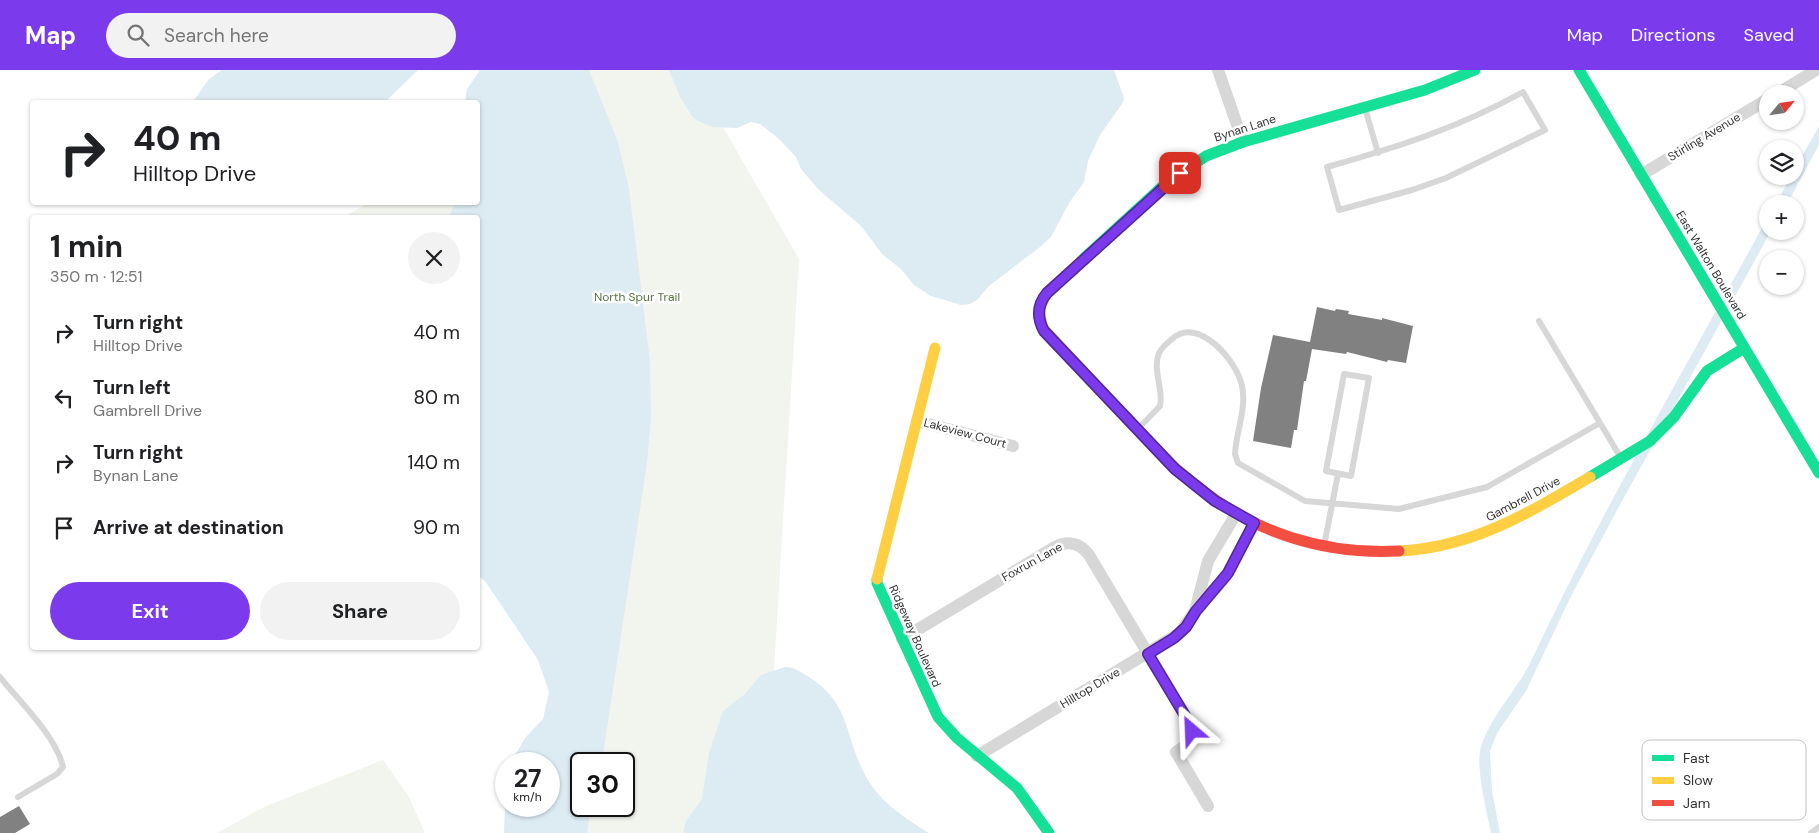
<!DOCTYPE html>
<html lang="en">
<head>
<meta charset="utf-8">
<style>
	:root { --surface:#fff; --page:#f2f2f2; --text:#202124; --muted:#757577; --accent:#7c3aed }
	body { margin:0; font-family:"DM Sans",sans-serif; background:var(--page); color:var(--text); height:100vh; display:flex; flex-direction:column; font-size:19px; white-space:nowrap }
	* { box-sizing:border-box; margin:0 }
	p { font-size:16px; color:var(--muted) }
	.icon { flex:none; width:28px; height:28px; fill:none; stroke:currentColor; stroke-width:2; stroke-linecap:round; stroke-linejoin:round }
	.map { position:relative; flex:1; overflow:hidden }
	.side { position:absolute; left:30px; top:145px; width:450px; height:435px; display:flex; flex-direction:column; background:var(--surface); border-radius:5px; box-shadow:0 1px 4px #0004 }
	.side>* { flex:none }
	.hud { position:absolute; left:30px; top:30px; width:450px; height:105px; border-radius:5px; box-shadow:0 1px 4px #0004; background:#fff; color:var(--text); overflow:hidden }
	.needle { width:32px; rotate:61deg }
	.fabs { position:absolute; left:1759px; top:15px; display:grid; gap:10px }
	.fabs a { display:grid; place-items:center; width:45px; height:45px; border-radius:50%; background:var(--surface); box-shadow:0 1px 4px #0004; font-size:25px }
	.speed { position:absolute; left:495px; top:682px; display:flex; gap:10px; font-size:25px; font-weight:700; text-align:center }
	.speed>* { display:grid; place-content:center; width:65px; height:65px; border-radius:50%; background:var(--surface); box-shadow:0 1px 4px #0004; line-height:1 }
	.speed small { font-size:12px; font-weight:400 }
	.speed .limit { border:2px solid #111; border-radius:8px; background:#fff; color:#111 }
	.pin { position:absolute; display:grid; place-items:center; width:42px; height:42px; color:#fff; margin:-21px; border-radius:10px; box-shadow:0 2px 8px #0006 }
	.me { position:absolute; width:55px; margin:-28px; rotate:334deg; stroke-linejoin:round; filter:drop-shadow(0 0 4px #0008) }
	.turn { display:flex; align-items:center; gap:18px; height:105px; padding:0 20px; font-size:22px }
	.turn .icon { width:65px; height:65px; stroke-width:2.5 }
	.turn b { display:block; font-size:35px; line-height:42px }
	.round { display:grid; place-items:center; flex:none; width:52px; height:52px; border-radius:26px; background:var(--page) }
	.headline { display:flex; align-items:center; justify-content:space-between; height:85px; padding:0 20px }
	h1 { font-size:30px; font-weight:700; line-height:38px }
	.cta { display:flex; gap:10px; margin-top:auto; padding:10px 20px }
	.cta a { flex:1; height:58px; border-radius:30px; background:var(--accent); color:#fff; font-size:20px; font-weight:700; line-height:58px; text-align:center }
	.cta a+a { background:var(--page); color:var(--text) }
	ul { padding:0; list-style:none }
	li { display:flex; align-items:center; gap:15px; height:65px; padding:0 20px }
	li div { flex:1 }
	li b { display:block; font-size:19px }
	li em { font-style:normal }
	header { display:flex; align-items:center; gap:30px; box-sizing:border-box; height:70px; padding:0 25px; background:var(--accent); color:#fff }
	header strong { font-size:24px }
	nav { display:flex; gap:28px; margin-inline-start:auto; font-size:18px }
	.search { width:350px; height:45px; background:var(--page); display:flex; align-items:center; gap:12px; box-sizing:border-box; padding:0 18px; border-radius:28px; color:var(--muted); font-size:19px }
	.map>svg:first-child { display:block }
	.green { fill:#f1f5ed; fill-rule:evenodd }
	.water { fill:#ddebf3 }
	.building { fill:#818181 }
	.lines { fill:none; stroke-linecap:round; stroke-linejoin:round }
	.lane { stroke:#d7d7d7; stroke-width:6 }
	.street { stroke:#d7d7d7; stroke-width:12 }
	.fast { stroke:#16e098; stroke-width:11 }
	.slow { stroke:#ffcf43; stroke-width:11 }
	.jam { stroke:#f24e42; stroke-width:11 }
	.route-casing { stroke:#51269a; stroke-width:12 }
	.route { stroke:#7c3aed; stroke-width:9 }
	.labels { text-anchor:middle; stroke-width:5; stroke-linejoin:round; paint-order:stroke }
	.street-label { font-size:12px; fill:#333; stroke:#fff }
	.park-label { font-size:12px; fill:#56703f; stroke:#fff }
	.key { fill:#fff; stroke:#c2c2c2; stroke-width:1 }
	.key-label { font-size:14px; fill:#333 }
</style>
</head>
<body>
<header>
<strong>Map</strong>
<div class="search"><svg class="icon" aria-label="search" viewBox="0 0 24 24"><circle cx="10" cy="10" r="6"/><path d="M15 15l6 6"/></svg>Search here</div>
<nav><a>Map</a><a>Directions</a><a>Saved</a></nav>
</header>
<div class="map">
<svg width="1819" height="763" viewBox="0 0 1819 763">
	<rect width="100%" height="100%" fill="#fff"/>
	<path class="green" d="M576,0H690L799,189L764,763H567L587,653L478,148H343L368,133L478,132ZM581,694H624V736H581Z
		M383,690L409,727L425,763H217L264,737Z"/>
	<path class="water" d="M222,0H418L385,32H195L194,30L209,9Z
		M480,0H589L618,72L629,119L650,291L651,348L647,393L604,678L600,694H581V736H591L587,763H504L506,711V736H549V694H510L525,668L543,649L549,622L538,590L485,511L478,506V148L449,147L455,133L478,132V32H465L467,19Z
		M669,0H1114L1124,28L1122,34L1100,65L1088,91L1084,112L1069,133L1051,167L1040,177L989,216L977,230L970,234L961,235L931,226L914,215L901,199L882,184L861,156L819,120L801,99L796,87L779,69L760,54L751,52L737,58L713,57L698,51L692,46L680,27Z
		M1819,56V75L1787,134H1776L1791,106H1795V99Z
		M1767,149L1768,161H1771L1622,431L1571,526L1526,621L1497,663L1490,681L1492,721L1500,763H1491C1487,742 1475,696 1481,677C1491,645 1518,619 1532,589C1603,439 1687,294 1767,149Z
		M785,597C795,597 800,602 809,607C849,632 845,664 863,701C877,730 903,747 929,763H683L686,751L702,729L709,683L723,641L745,624L761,605Z"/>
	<path class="building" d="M1317,237L1335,241L1336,239L1349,241L1348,244L1382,250V248L1413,256L1406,293L1388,290L1387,292L1347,282L1346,284L1312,279L1306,311H1304L1297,360H1294L1291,378L1253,371L1261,318L1273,265L1310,272Z
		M19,736L30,754L15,763H0V747Z"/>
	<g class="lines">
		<path class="lane" d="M1523,22L1545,60L1446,108L1412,120L1339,140L1327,97C1398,77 1458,58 1523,22Z
			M1365,38L1378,83
			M1539,251L1621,388
			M1344,304L1369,308L1351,406L1326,401Z
			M1138,359L1160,336C1164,319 1152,301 1159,283C1162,277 1167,273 1172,269C1198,245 1237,291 1242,316C1247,338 1236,362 1235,384L1238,393L1305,431L1399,439L1487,417L1600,353
			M1324,476L1338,404
			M0,607C20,632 56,666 63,697L57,704L18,727
			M1811,763L1819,757"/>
		<path class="street" d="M1218,0L1243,72
			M1777,24L1816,0
			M1641,105L1768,29
			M917,351L1013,376
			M1195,541L1225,508L1254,453
			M902,569L1055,477C1068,470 1080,473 1089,485L1190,654C1193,668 1188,675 1176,682L1208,736
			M977,686L1180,563L1195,541L1208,491L1236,444"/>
		<path class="fast" d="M1579,0L1819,403
			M1081,191L1165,114L1206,86L1243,72L1425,20L1475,0
			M1590,407L1650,371L1674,347L1707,301L1744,278
			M877,509V513L938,647L957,668L1017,718L1049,763"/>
		<path class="slow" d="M1081,191L1047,223L1039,240L1043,258L1167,391L1196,415
			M1399,481C1471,478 1529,443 1590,407
			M877,509L935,278"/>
		<path class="jam" d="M1196,415C1253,463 1325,485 1399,481"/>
	</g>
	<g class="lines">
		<g class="route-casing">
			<path id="route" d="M1180,103L1047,223C1037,235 1037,248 1044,261L1175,399L1215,431L1254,453L1228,503L1196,541L1186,557L1174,568L1148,584L1190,654L1192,661"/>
		</g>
		<use href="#route" class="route"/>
	</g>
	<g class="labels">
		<g class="street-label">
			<text transform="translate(1245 58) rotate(-18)" y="4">Bynan Lane</text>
			<text transform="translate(1704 67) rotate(-31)" y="4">Stirling Avenue</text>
			<text transform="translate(1711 195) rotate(59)" y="4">East Walton Boulevard</text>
			<text transform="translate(965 363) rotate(15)" y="4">Lakeview Court</text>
			<text transform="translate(1523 429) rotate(-28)" y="4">Gambrell Drive</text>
			<text transform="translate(1032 492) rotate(-29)" y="4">Foxrun Lane</text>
			<text transform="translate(915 566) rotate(66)" y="4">Ridgeway Boulevard</text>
			<text transform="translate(1090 618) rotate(-31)" y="4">Hilltop Drive</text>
		</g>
		<g class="park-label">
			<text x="637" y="231">North Spur Trail</text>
		</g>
	</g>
	<rect x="1642" y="670" width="164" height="80" rx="8" class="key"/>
	<rect x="1652" y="685" width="22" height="6" fill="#16e098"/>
	<rect x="1652" y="707" width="22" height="7" fill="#ffcf43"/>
	<rect x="1652" y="730" width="22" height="6" fill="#f24e42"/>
	<g class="key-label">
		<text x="1683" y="693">Fast</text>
		<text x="1683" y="715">Slow</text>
		<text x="1683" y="738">Jam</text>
	</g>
</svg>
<div class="fabs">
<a><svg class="needle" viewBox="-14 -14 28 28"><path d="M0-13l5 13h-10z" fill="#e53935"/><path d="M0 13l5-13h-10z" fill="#757577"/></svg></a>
<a><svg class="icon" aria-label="layers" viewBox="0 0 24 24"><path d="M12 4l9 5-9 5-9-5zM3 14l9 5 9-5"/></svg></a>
<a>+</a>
<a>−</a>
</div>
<div class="speed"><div>27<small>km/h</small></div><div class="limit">30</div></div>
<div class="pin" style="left:1180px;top:103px;background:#d93025"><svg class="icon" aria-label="arrive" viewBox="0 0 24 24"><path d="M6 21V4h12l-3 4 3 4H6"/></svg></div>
<svg class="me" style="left:1192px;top:661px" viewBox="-20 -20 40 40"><path d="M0-17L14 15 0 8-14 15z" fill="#7c3aed" stroke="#fff" stroke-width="4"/></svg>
<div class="hud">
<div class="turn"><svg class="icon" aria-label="right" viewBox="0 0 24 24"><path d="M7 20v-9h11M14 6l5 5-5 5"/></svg><div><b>40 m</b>Hilltop Drive</div></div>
</div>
<section class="side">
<div class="headline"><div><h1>1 min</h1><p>350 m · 12:51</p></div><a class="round"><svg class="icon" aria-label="close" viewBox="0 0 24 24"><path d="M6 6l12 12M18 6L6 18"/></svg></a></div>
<ul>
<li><svg class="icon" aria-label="right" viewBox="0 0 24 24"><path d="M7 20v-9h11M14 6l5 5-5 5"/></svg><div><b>Turn right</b><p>Hilltop Drive</p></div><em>40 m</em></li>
<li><svg class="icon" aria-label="left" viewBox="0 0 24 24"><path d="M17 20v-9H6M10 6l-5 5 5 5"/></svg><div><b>Turn left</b><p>Gambrell Drive</p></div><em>80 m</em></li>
<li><svg class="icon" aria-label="right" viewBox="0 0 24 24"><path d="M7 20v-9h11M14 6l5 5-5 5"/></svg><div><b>Turn right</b><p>Bynan Lane</p></div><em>140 m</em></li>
<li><svg class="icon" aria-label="arrive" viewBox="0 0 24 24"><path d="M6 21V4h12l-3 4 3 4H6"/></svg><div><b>Arrive at destination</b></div><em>90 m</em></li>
</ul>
<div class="cta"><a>Exit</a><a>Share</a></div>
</section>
</div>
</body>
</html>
